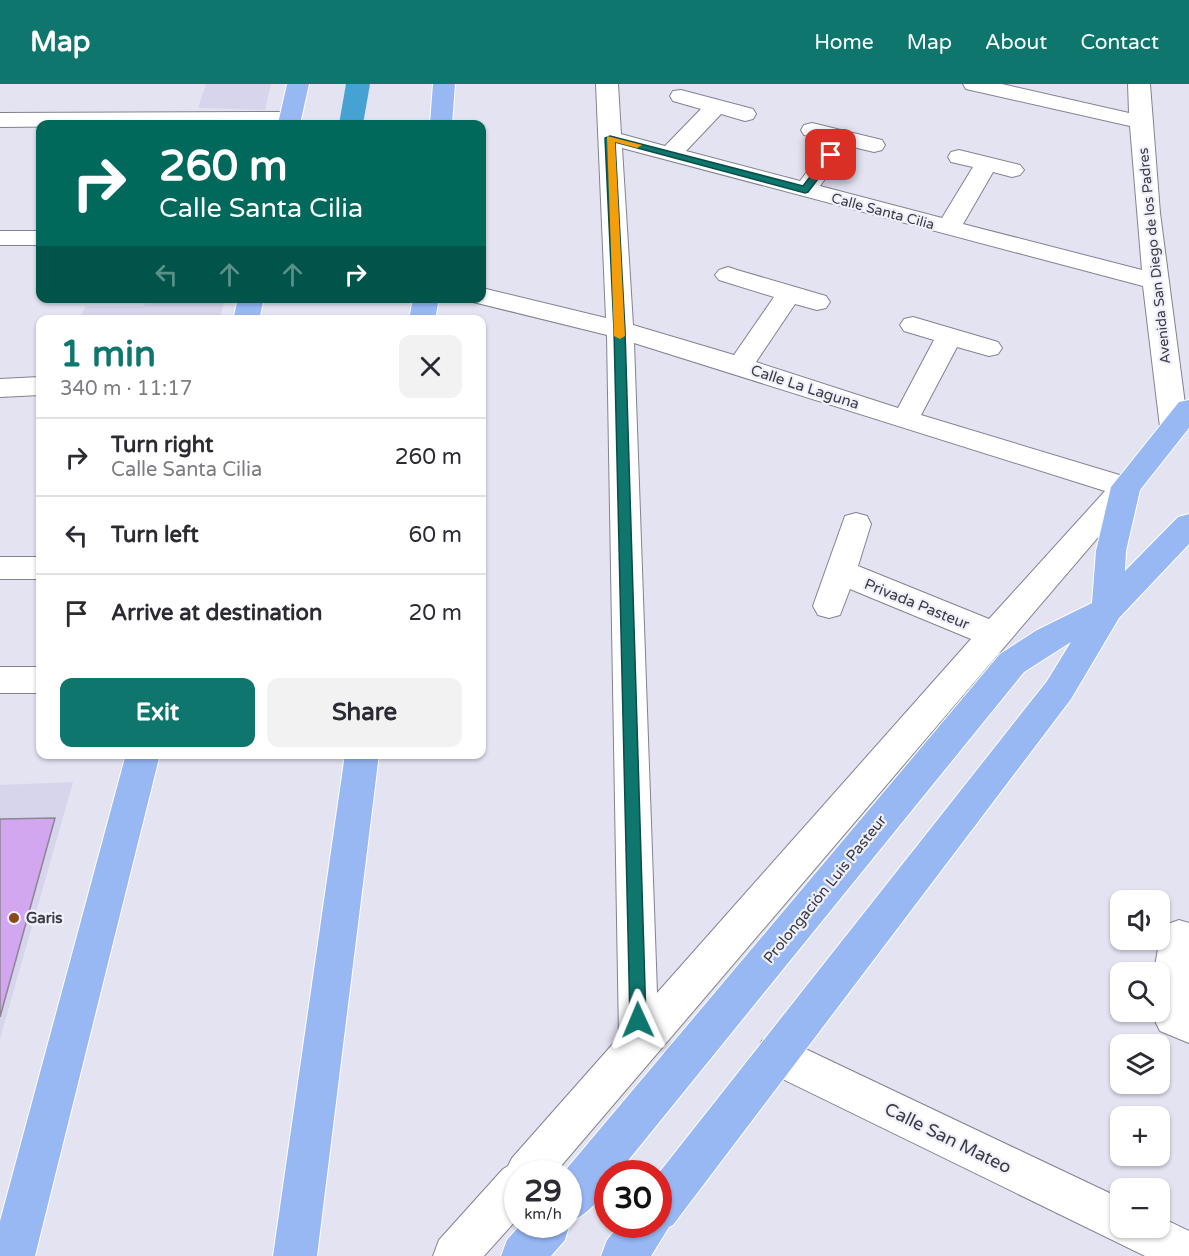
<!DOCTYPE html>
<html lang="en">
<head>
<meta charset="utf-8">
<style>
	:root { --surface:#fff; --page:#f2f2f3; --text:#2b2b33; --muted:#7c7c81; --line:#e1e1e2; --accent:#0f766e }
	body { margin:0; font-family:"Varela Round",sans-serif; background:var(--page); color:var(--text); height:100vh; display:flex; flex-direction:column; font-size:22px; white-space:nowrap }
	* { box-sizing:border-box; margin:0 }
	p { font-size:20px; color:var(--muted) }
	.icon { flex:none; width:33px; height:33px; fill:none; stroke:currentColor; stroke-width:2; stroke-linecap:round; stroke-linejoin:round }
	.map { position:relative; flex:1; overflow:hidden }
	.side { position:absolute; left:36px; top:231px; width:450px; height:444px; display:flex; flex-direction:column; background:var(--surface); border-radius:12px; box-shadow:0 2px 4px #0004 }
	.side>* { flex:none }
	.guide { position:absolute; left:36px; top:36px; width:450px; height:183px; border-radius:12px; box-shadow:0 2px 4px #0004; background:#00695c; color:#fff; overflow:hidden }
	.fabs { position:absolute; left:1110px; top:806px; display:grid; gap:12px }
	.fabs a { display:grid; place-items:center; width:60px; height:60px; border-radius:12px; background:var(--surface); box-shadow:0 2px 4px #0004; font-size:30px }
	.speed { position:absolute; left:504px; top:1076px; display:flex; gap:12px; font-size:30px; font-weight:700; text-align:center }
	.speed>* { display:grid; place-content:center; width:78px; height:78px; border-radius:50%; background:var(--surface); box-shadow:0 2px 4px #0004; line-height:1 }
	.speed small { font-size:15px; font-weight:400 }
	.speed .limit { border:9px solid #d22; background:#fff; color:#111 }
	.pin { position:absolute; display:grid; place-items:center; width:51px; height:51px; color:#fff; margin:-26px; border-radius:12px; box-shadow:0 3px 9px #0006 }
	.me { position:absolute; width:66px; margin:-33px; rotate:359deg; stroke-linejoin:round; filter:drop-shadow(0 0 4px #0008) }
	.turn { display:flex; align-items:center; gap:21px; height:126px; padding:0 24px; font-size:27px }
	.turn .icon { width:78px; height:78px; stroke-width:2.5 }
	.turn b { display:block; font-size:42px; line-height:51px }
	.lanes { display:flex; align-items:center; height:57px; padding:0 24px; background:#0003; justify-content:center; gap:30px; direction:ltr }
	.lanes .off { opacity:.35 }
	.round { display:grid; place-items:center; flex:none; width:63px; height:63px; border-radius:12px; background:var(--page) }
	.headline { display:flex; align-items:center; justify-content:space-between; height:102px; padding:0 24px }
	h1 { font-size:36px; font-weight:700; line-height:45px; color:var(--accent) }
	.action { display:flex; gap:12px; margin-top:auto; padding:12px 24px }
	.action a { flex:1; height:69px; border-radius:12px; background:var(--accent); color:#fff; font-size:24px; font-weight:700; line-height:69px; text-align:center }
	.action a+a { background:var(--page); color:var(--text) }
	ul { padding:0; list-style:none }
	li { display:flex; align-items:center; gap:18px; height:78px; padding:0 24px; border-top:2px solid var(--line) }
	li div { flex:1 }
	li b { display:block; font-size:22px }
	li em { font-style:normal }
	header { display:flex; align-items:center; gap:36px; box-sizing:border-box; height:84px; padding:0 30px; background:var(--accent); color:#fff }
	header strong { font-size:28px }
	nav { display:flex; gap:33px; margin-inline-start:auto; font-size:21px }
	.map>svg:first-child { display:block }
	.built { fill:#d6d5ec }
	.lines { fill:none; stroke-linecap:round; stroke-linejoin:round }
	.canal { fill:#47a2d4; fill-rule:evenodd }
	.building { fill:#d3a6f0; stroke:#8d8592; stroke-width:1.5 }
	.minor-casing { stroke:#838290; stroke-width:2 }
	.major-casing { stroke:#fff; stroke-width:2 }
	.minor { fill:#fff; fill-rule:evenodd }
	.major { fill:#98b8f4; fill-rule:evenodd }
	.route { fill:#0f766e; stroke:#0a4d48; stroke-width:1.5 }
	.slow { fill:#f59e0b }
	.poi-dot { fill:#8c4a19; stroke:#f0f0fd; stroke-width:2 }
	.labels { text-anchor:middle; stroke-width:4.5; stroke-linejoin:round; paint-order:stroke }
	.far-street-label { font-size:14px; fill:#3a3a40; stroke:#f0f0fd }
	.street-label { font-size:15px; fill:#3a3a40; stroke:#f0f0fd }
	.poi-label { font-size:15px; font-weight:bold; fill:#3a3a40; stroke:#f0f0fd; text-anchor:start }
	.near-street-label { font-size:18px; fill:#3a3a40; stroke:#f0f0fd }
</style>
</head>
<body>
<header>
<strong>Map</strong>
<nav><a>Home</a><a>Map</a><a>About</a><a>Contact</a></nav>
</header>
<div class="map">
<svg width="1189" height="1172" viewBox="0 0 1189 1172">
	<rect width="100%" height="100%" fill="#e3e3f2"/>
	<path class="built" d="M206,0H271L265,26L198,24Z
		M147,215V214L225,215L219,235H80L85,222H144Z
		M73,698L0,955V701Z"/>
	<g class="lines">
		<path class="canal" d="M346,0H370L363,40H339Z"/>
	</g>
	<path class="building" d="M55,734L0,933V735Z"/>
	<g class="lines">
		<g class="minor-casing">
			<path id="minor" d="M596,0H618L621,50L665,62L701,25L673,17L670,12L673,7L681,6L753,25L756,30L753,35L745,37L721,30L686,67L800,97L830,57L804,51L801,46L804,41L812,39L882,56L885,61L882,66L874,68L849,62L820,102L942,134L973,83L951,78L948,73L951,68L959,66L1020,81L1024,86L1020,91L1012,93L993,88L963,140L1142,186L1130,42L966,5L963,0H1002L1129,29L1128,0H1150L1160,129L1188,343L1184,350L1174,352L1164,350L1160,343L1143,202L622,64L633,241L734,271L774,213L719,196L715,191L719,186L728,183L737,186L826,212L830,218L826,224L817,226L795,220L756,278L898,324L934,256L904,247L900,241L904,235L913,233L998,258L1002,264L998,270L989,272L957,263L921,331L1136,396L1141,403L555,1089H518V1134L484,1172H433L439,1156L503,1085L508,1082L512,1074L619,953L607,251L473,218L471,214H482V204L606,234ZM634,259L1105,407L989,535L858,482L871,440L867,432L856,429L845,432L813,522L818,531L829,534L840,531L850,505L971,555L657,909Z
				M290,28L298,30L301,35L298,40L0,43V29Z
				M0,147H40V161H0Z
				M40,293V311L0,313V295Z
				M0,473H40V495H0Z
				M0,583H40V609H0Z
				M1179,836L1189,839V959L1160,947L1150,927H1160V888H1154L1160,853L1165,841Z
				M776,951L1120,1114V1143H1160V1133L1189,1147V1172H1145L762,985L756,971L762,957Z"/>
		</g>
		<g class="major-casing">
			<path id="major" d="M287,0H309L300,40H278Z
				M433,0H455L452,40H430Z
				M238,214H264L259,236H233Z
				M413,214H439L435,236H409Z
				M1189,316V344L1140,406L1126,467L1125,487L1178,433L1189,430V460L1119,534L1071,615L673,1141L669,1143L651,1172H601L607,1156L620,1140H658V1090L1047,597L1071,558L1024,588L618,1089H608C608,1110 589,1130 570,1138L565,1156L551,1172H501L507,1156L521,1140H568V1089H563L1000,570L1037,546L1092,519L1096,467L1111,403L1179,318Z
				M126,670H160L35,1172H0V1137Z
				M345,670H379L317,1172H273Z"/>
		</g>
		<use href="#minor" class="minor"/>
		<use href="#major" class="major"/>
	</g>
	<path class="route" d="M610,52L803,102L828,69L836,71L808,108L805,109L615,58L625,246L646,936L644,942L638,944L632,942L630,936L614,246L605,54Z"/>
	<path class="slow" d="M607,52L642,61L637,64L615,58L625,252L620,255L614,252Z"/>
	<circle class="poi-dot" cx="14" cy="834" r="6"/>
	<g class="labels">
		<g class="far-street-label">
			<text transform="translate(883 127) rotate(15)" y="5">Calle Santa Cilia</text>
			<text transform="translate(1154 172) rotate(-96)" y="5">Avenida San Diego de los Padres</text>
		</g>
		<g class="street-label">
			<text transform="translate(805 303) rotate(18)" y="5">Calle La Laguna</text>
			<text transform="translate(917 520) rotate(22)" y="5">Privada Pasteur</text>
			<text transform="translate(825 805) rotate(-51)" y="5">Prolongación Luis Pasteur</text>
		</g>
		<g class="poi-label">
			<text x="26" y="839">Garis</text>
		</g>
		<g class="near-street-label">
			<text transform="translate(948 1054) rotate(26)" y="6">Calle San Mateo</text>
		</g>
	</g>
</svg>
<div class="fabs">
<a><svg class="icon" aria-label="sound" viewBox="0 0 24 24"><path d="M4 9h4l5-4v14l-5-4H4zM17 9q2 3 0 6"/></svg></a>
<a><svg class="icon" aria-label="search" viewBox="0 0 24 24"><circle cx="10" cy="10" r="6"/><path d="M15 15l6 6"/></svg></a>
<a><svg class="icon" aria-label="layers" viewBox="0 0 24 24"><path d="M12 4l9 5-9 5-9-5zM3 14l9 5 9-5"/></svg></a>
<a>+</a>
<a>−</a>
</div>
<div class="speed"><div>29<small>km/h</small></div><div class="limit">30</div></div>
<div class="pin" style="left:831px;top:71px;background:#d93025"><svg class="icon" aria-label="arrive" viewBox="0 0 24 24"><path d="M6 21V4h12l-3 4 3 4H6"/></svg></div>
<svg class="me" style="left:638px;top:936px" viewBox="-20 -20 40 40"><path d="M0-17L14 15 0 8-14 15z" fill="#0f766e" stroke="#fff" stroke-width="4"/></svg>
<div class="guide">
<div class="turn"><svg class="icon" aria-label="right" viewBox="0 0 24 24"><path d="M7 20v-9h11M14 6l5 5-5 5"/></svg><div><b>260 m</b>Calle Santa Cilia</div></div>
<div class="lanes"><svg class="icon off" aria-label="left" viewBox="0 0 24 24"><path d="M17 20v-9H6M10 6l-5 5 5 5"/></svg><svg class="icon off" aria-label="ahead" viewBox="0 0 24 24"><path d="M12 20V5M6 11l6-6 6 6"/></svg><svg class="icon off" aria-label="ahead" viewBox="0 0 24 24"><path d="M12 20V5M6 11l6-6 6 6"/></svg><svg class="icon" aria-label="right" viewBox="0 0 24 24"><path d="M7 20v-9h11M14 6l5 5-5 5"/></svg></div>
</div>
<section class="side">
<div class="headline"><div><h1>1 min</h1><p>340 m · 11:17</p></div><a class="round"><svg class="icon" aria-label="close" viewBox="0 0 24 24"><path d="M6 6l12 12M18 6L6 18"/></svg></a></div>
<ul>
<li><svg class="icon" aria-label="right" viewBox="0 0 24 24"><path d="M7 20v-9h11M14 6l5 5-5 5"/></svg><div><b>Turn right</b><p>Calle Santa Cilia</p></div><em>260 m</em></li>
<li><svg class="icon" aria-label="left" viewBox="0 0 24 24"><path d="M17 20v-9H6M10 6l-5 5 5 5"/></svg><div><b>Turn left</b></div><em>60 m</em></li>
<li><svg class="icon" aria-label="arrive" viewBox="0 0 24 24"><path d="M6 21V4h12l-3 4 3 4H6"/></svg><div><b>Arrive at destination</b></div><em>20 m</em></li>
</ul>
<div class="action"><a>Exit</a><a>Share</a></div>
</section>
</div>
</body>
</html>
